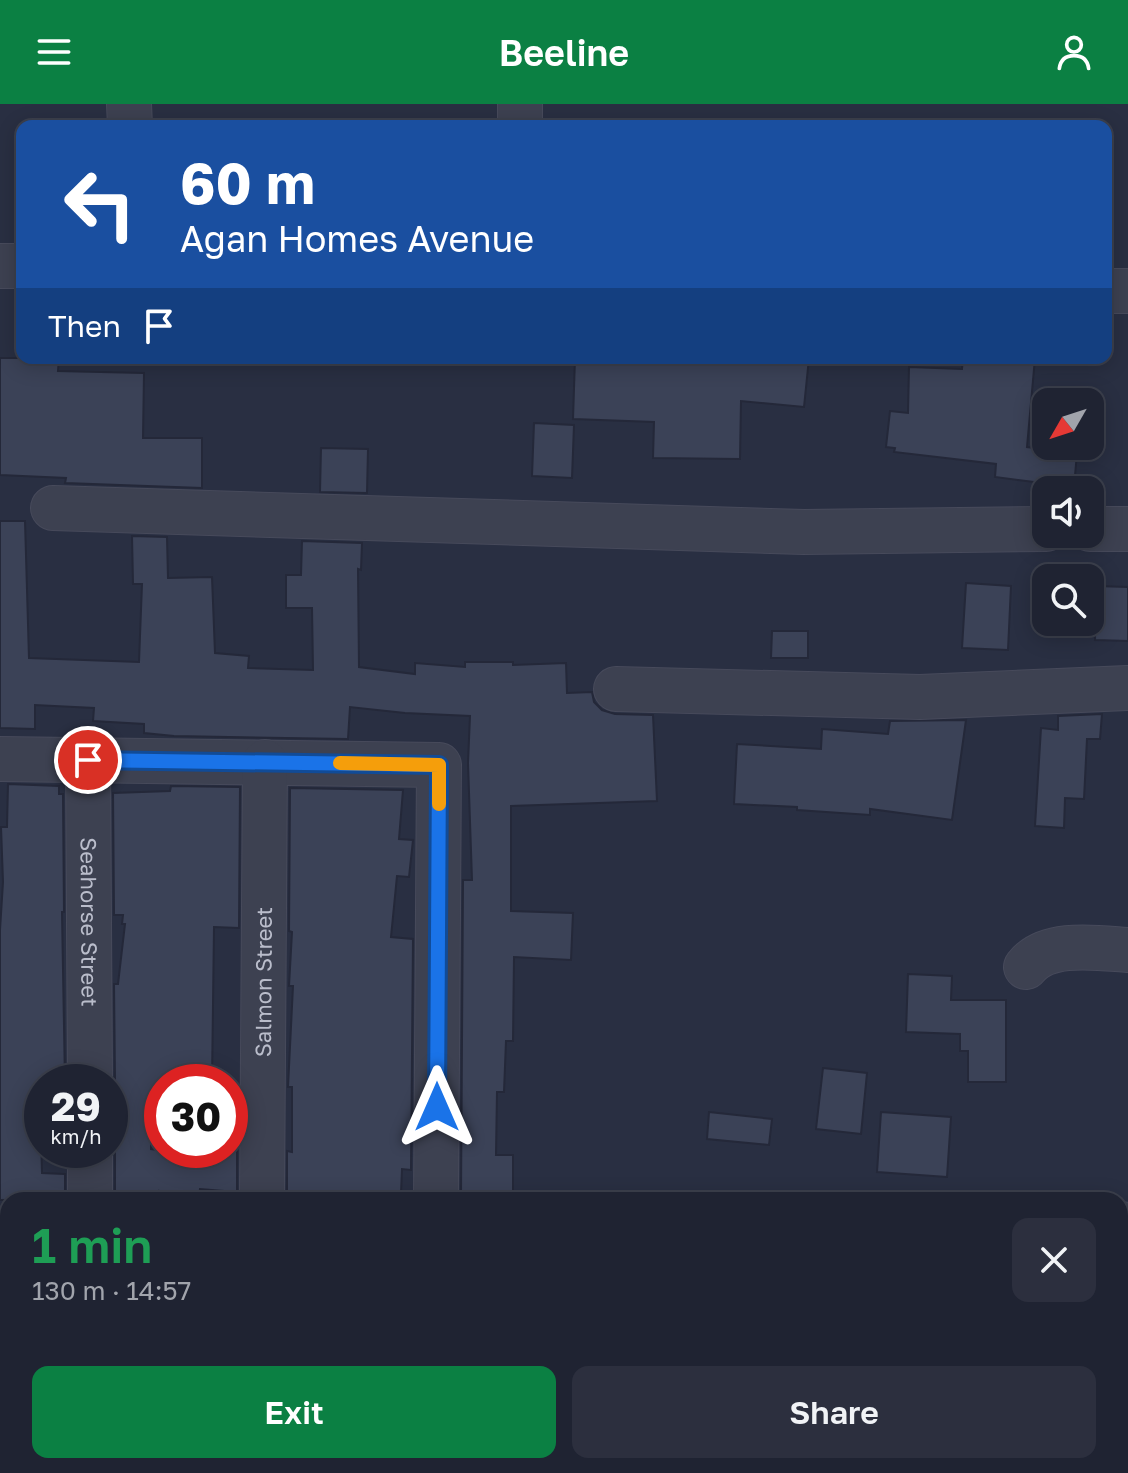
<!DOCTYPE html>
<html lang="en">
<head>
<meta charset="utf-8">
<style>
	:root { --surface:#1f2332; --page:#2c2f3e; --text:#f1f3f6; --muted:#a1a4ac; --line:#3c404d; --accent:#0b8043 }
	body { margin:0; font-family:"Golos Text",sans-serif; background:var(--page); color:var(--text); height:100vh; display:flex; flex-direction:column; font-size:30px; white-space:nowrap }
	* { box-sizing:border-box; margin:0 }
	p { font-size:26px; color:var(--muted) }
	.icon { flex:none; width:44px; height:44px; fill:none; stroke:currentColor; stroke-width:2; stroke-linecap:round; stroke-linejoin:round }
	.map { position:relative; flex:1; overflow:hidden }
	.drawer { position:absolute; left:0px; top:1088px; width:1128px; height:282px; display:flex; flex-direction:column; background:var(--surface); border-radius:24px 24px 0 0; box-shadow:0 4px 20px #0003,0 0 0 2px var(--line) }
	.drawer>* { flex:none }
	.guide { position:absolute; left:16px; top:16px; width:1096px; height:244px; border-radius:16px; box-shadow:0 4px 20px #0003,0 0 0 2px var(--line); background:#1a4fa0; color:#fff; overflow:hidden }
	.needle { width:52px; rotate:231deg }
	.tools { position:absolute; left:1032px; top:284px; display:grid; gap:16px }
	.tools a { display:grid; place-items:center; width:72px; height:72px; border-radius:16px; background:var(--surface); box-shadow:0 4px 20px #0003,0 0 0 2px var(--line); font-size:40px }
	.speed { position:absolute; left:24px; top:960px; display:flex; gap:16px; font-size:40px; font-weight:700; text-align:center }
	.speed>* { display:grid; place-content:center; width:104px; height:104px; border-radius:50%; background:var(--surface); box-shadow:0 4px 20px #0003,0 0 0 2px var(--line); line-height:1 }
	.speed small { font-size:20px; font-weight:400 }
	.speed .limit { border:12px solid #d22; background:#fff; color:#111 }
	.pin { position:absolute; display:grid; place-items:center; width:68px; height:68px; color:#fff; margin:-34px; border:4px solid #fff; border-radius:50%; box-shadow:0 2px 8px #0007 }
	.me { position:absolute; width:88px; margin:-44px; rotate:0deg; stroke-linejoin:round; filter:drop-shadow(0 0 6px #0008) }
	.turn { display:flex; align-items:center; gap:28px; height:168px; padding:0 32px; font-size:36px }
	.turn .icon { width:104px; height:104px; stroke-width:2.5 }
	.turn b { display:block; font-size:56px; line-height:68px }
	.then { display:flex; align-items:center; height:76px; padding:0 32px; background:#0003; gap:16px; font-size:30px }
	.round { display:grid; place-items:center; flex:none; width:84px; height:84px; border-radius:16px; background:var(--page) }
	.summary { display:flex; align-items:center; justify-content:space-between; height:136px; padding:0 32px }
	h1 { font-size:48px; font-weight:600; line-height:60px; color:#1e9e55 }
	.primary-button { display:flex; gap:16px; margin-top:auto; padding:16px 32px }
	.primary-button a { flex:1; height:92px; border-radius:16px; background:var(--accent); color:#fff; font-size:32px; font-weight:600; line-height:92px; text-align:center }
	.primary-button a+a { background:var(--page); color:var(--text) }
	header { display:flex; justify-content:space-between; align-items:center; height:104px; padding:0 32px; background:var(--accent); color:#fff; font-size:36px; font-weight:600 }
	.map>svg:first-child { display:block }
	.building { fill:#3b4257; stroke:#242839; stroke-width:2 }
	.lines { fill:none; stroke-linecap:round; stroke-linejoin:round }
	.minor-casing { stroke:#474a5b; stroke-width:46 }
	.minor { stroke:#3d4151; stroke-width:44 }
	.route-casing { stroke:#114b97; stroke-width:20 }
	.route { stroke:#1a73e8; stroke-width:14 }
	.slow { stroke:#f59e0b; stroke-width:14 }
	.labels { text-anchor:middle; stroke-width:8; stroke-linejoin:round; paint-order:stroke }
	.street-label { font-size:22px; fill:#babdcb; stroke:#212637 }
</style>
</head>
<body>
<header><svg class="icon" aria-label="menu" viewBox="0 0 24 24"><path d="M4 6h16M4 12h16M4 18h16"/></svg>Beeline<svg class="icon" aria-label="person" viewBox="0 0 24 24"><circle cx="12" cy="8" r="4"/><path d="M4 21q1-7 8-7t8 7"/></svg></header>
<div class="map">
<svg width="1128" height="1369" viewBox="0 0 1128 1369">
	<rect width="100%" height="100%" fill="#292f42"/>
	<path class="building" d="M0,254H59L58,267L144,269L143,334H202V384L65,379L66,374L0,371Z
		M575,254H809L804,303L741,297L740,355L653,354L654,318L573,315Z
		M963,254H1035L1027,343L1077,349L1074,383L995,373L996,360L894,348L895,344L886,343L890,307L908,309L909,263L962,265Z
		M534,319L574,321L572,374L532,372Z
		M321,344L368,345L367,389L320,388Z
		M0,417H25L29,554L139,558L142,480H133L132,432L167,433L168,474L212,473L215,549L249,552L248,564L313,566L312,504H286V471H301L302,437L362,439L361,466L358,465L359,563L415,570V559L465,563V558H513V561L566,559L567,589L592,588L594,598L602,606L615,610L653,611L657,697L511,702V807L573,809L571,856L514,853L513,937H506L504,988H497L496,1051H513V1092L461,1093L463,776H472L468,659L470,612L405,609L350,603L348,635L174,632L144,629V620L93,617L94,604L35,601V625L0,624Z
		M966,479L1011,482L1008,546L962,544Z
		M1096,482L1128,483V537L1095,536Z
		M772,527H808V554H771Z
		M1102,610L1100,635H1087L1084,695L1065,694L1064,724L1035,722L1041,624L1058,626V612Z
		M966,616L952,716L870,705V711L797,706V703L734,700L737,640L821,645L822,625L888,630L890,617Z
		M8,680L59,682V690H63L64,808H62L65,978H42L41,1030L42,1069L65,1070V1095L0,1096V826L3,778L1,723H7Z
		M171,682L240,683L239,824L214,823L212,978H161L160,989H152L151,1045L215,1053V1047L237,1046V1088L200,1085L199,1092L159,1087V1096H115V1046L110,1032V992L115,978L114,880H118L125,820H122L123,811H114L113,689L170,687Z
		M290,684L403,686L399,735L413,736L409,773L397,772L391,833L413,835L411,1066L402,1065L401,1090L369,1089V1096H287V1047L292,1048V983H288L293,882H289L292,828L289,827Z
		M908,870L952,872L951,896H1006V978H968V947H960V930L906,928Z
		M823,964L867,969L861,1030L816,1025Z
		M709,1008L772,1015L769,1041L707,1035Z
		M881,1008L951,1013L947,1073L877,1068Z"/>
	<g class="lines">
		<g class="minor-casing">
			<g id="minor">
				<path d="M129,0L130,22"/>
				<path d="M520,22V0"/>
				<path d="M0,162H22"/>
				<path d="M1106,187H1128"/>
				<path d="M53,404L804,428L1046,425"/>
				<path d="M1090,425H1128"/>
				<path d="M616,585L920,593L1128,584"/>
				<path d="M0,655L439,661L436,1096"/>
				<path id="s1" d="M88,656L90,978"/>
				<path d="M1026,863C1047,836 1098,844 1128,846"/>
				<path d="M90,1046V1096"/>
				<path id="s2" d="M262,1096L265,658"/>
				<path d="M1120,1120L1128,1121"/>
			</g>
		</g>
		<use href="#minor" class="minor"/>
	</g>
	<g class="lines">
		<g class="route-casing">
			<path id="route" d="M88,656L439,661L437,1003"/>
		</g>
		<use href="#route" class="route"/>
		<path class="slow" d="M340,659L439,661V700"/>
	</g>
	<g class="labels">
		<g class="street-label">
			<text dy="8" stroke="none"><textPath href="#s1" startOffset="162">Seahorse Street</textPath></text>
			<text dy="8" stroke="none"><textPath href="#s2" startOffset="218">Salmon Street</textPath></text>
		</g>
	</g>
</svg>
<div class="tools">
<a><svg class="needle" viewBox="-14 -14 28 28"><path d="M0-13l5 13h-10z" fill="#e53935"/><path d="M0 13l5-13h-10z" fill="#a1a4ac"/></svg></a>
<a><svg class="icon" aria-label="sound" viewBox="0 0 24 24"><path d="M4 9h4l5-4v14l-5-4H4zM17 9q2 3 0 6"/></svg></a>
<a><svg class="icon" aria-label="search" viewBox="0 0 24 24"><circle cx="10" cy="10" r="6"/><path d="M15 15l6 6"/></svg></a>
</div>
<div class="speed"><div>29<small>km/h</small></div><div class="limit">30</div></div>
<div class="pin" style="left:88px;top:656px;background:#d93025"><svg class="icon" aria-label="arrive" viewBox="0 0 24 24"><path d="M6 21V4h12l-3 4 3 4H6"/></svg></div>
<svg class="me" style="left:437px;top:1003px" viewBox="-20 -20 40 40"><path d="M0-17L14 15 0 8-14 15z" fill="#1a73e8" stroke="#fff" stroke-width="4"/></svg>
<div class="guide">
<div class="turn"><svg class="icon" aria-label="left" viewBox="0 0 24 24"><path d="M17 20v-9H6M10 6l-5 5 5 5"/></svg><div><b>60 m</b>Agan Homes Avenue</div></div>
<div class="then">Then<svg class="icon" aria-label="arrive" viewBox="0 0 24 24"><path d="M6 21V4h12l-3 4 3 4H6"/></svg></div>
</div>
<section class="drawer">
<div class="summary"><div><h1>1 min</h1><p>130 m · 14:57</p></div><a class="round"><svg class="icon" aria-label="close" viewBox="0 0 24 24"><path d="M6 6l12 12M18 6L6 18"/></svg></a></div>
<div class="primary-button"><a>Exit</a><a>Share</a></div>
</section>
</div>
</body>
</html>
